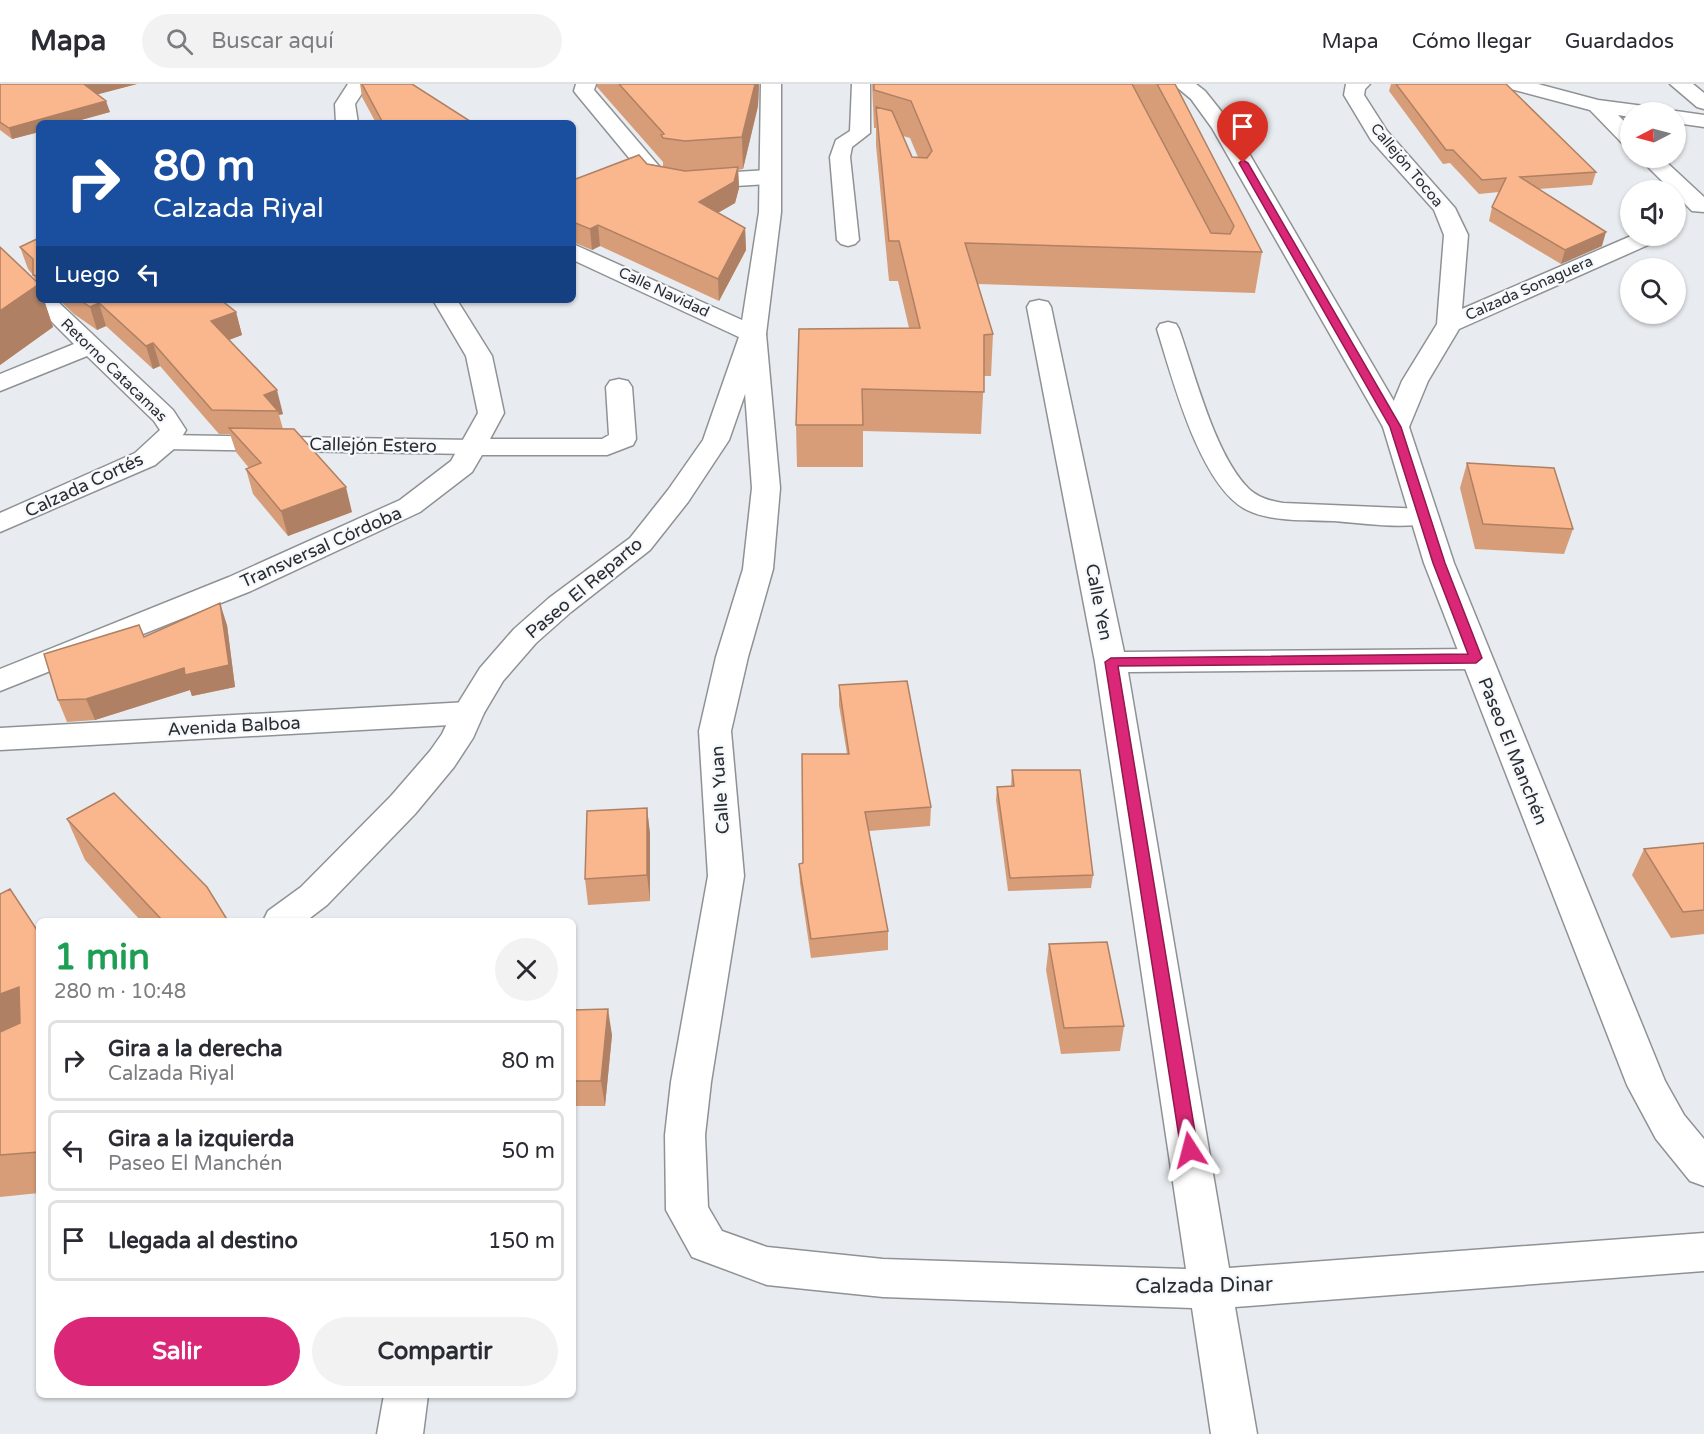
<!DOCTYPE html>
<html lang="es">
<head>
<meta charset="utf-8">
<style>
	:root { --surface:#fff; --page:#f2f2f3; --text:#2b2b33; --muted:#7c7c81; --line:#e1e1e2; --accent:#db2777 }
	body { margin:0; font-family:"Varela Round",sans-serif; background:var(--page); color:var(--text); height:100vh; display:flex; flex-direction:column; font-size:22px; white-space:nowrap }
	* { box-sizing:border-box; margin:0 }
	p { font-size:20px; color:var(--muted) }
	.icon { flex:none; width:33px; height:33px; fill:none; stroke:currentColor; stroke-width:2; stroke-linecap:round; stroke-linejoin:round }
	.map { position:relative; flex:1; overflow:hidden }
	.panel { position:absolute; left:36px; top:834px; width:540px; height:480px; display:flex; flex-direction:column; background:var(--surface); border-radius:9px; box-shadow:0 2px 4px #0004 }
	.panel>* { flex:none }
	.guide { position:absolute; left:36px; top:36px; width:540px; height:183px; border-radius:9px; box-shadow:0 2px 4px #0004; background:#1a4fa0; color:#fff; overflow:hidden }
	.needle { width:39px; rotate:264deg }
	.tools { position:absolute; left:1620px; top:18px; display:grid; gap:12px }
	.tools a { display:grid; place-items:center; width:66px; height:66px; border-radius:50%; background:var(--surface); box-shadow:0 2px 4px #0004; font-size:30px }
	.pin { position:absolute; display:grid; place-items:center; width:51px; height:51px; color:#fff; margin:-62px -26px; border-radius:50% 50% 50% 0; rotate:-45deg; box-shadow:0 0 6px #0007 }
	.pin .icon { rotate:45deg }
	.me { position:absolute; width:66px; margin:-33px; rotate:351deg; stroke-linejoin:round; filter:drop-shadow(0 0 4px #0008) }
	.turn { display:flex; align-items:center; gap:21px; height:126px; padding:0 18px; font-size:27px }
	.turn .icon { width:78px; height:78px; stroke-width:2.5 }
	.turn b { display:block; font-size:42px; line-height:51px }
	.then { display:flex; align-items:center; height:57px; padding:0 18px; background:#0003; gap:12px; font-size:22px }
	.round { display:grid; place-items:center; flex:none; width:63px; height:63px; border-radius:32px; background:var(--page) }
	.headline { display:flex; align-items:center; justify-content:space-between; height:102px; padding:0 18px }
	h1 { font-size:36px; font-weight:700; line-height:45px; color:#1e9e55 }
	.primary-button { display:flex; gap:12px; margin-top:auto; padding:12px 18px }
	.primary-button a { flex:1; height:69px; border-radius:36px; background:var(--accent); color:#fff; font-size:24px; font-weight:700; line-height:69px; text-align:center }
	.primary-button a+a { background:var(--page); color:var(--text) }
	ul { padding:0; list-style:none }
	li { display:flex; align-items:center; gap:18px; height:81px; margin:0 12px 9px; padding:0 6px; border:3px solid var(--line); border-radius:9px }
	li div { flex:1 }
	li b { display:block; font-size:22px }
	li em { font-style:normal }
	header { display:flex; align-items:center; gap:36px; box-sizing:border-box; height:84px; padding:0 30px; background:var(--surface); border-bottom:2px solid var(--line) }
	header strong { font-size:28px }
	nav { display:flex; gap:33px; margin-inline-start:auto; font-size:21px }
	.search { width:420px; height:54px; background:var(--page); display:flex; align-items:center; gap:15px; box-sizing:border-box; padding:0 21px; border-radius:33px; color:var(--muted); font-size:22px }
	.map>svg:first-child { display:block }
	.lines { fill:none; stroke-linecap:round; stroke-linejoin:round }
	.service-casing { stroke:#8f9295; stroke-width:3 }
	.minor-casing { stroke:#8f9295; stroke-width:3 }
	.tertiary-casing { stroke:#8f9295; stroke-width:3 }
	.service { fill:#fff; fill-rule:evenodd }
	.minor { fill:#fff; fill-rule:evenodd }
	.tertiary { fill:#fff; fill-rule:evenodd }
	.wall { fill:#d79d79; fill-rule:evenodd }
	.shaded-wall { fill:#af8063 }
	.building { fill:#fab78d; stroke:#af8063; stroke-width:1.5 }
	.route { fill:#db2777; stroke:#8e194d; stroke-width:1.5 }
	.labels { text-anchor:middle; stroke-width:4.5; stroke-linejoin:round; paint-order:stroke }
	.far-street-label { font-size:15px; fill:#2a2c2d; stroke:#f5f8fc }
	.street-label { font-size:18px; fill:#2a2c2d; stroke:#f5f8fc }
	.near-street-label { font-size:21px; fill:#2a2c2d; stroke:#f5f8fc }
</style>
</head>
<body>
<header>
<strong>Mapa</strong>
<div class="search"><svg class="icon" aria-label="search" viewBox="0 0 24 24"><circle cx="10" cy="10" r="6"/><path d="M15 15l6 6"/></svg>Buscar aquí</div>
<nav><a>Mapa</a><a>Cómo llegar</a><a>Guardados</a></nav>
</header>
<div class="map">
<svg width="1704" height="1350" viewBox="0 0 1704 1350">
	<rect width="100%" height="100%" fill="#e8ebef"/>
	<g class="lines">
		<g class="service-casing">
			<path id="service" d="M852,0H870V49L852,63L850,73L859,156L855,160L848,162L841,160L837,156L830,73L836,56L850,47Z
				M1168,238L1176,240L1179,245C1195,290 1215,372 1249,405C1259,414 1270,417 1283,419L1424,425L1433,428L1437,433L1433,438C1405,446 1362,439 1333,437C1306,436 1271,438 1247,426C1200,403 1172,293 1157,245L1160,240Z
				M165,351L472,356L481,358L484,363L481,368L472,370L165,365L156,363L153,358L156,353Z"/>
		</g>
		<g class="minor-casing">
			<path id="minor" d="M348,0H368L355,20L358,39H336L335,20Z
				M576,0H596L594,6L664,88L687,91L769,86L777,88L780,93L777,98L769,100L687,105L649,98L577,11L574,7Z
				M1346,0H1370L1365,5L1364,11L1387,47L1455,124L1468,151L1462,225L1631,152H1661L1657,157L1459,245L1428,297L1409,343L1405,349L1396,351L1387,349L1383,343L1402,297L1437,240L1444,151L1434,126L1371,56L1344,11Z
				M1504,0H1538L1598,16L1644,22L1651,24L1654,28H1630V33L1618,31L1630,43V60L1622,59L1590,26L1507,4Z
				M1670,0H1693L1704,9V25L1697,23Z
				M1676,27L1704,31V43L1676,39V28H1669Z
				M1639,74H1662L1704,113V128L1692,127L1676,111V106H1671Z
				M573,160L762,245L766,250L780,404L773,485L748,573L731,647L744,792L711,998L705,1051L708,1123L722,1147L767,1163L883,1175L1186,1185L1095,578L1027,223L1030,218L1039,216L1048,218L1051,223L1124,568L1476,565L1487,568L1492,575L1487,582L1476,585L1128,588L1229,1184L1704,1149V1187L1235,1223L1257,1350H1211L1192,1224L883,1213L767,1201L692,1173L666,1126L665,1051L671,998L708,792L699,647L716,573L743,485L752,404L741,254L573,176Z
				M39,209V216H56L173,326L186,346L175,364L155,381L0,448V429L135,369L160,346L154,337L87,272L0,307V290L74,260L30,216L33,211Z
				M433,216H457L492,272L504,329L490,355H602L609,351L606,303L610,297L619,295L628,297L632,303L636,355L633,361L607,371H482L472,388L420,428L251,507L0,607V585L229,493L400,416L451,377L478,329L466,272Z
				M468,618L479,621L484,629L479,637L468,640L0,666V644Z
				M384,1311H428L423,1350H377Z"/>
		</g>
		<g class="tertiary-casing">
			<path id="tertiary" d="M761,0H781V128L766,250L729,356L688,418L650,466L571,528L536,559L503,597L484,629L473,654L454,683L415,730L327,821L306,837H263L268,827L301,803L391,712L430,667L442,650L452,629L480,584L514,545L549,514L630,454L668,406L703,356L740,250L759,128Z
				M1173,0H1196L1205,7L1233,42L1409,343L1454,479L1665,997L1684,1031L1704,1055V1102L1690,1097L1656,1055L1627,1001L1424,479L1383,343L1212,44L1191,15Z"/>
		</g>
		<use href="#service" class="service"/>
		<use href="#minor" class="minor"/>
		<use href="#tertiary" class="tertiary"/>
	</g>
	<path class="wall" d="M0,0H137L97,10L110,28L70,39H39V48L12,55L0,46Z
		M360,0H412L473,39H376L362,13Z
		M597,0H759L758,22L743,85L738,86L739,104L735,119L718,129L745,144L746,166L719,217L600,162L592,166L573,158V96L647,80L663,82V78L597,3Z
		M872,0H1175L1262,168L1255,209L978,200L993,250L991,292H984L981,350L863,347V383H797L796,341L909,244L898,197H889L876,61V44H874ZM903,52L910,54L918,73H912Z
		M1391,0H1506L1596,88L1592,101L1539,105L1602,162L1561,180L1489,137L1492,123L1499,108L1479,110L1450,79L1443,80L1389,7Z
		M39,154V216H44L53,243L0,281V163L36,197L33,191L28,185L20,163Z
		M59,216H221L236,228L242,251L229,256L283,330L279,331L283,345L352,428L288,452L253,410L246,385L249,384L236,368L230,350H219L160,282L153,285L106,242L97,246L74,230Z
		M1467,379L1573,445L1564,470L1475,465L1460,404Z
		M227,541L235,603L192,612L190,606L95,636L67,638L58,616L144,553Z
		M839,601L931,723L930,742L869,747L888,847V866L811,874L800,799L799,780L803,779L847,670L839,621Z
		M1012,686L1093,791L1091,804L1008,807L996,716L997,703L1011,702Z
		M647,724L650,750V817L588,821L585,795Z
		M67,735L228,837H141L85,776Z
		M1704,759V850L1671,854L1632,791L1644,765Z
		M0,810L39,849V1109L0,1113Z
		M1049,860L1124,942L1120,967L1061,970L1046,886Z
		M573,926L612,951L605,1022H573Z"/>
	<path class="shaded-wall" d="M91,0H137L88,13L85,1Z
		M755,0H759L758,22L743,85L742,53Z
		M106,17L110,28L70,39H39V48L12,55L9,44Z
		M738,83L739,104L735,119L700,139L699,118Z
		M598,141L600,162L592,166L590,145Z
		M745,144L746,166L719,217L718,195Z
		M1606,148L1602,162L1561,180L1565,166Z
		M39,200V216H44L53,243L0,281V227Z
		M99,219L106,242L97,246L90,223Z
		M236,228L242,251L218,260L211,237Z
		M153,259L160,282L153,285L146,262Z
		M277,306L283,330L279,331L278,327L264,311Z
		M346,403L352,428L288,452L281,427Z
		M220,519L227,541L235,603L192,612L190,606L95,636L86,615Z
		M647,724L650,750V817L647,791Z
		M19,903L39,943L0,961V910Z
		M608,925L612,951L605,1022L601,997Z"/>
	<path class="building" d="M0,0H91L85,1L106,17L9,44L0,38Z
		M362,0H412L473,39H383Z
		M619,0H755L742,53L685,57L663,54L661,51L664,50Z
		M874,0H1132L1211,149L1230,150L1234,142L1157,0H1175L1262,168L965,159L993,250L984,251V308L862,305L863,341H796L799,245L920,244L899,157H889L876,23L892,27L912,73L927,74L932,67L911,17L874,6Z
		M1396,0H1506L1596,88L1520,93L1606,148L1565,166L1492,123L1506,94L1482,96L1453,66H1446Z
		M639,71L647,80L685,87L738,83L734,98L699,118L745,144L718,195L598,141L590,145L573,138V96Z
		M39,154V192L33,191V175L20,163Z
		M0,163L39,200L0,227Z
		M80,216H221L236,228L211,237L277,306L264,311L278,327L212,326L153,259L146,262L99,219L90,223Z
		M229,344L294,345L346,403L281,427L246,385L261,379Z
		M1467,379L1554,384L1573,445L1483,440Z
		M220,519L229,581L185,591L184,584L86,615L58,616L44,570L139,541L144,553Z
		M907,597L931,723L865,728L888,847L811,855L799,780L803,779L802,670H849L839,601Z
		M1012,686H1080L1093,791L1010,794L997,703L1014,702Z
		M114,709L207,803L228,837H163L67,735Z
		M647,724V791L585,795L587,727Z
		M1704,759V826L1683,828L1644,765Z
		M10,805L39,849V1068L0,1071V948L20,939L19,903L0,910V810Z
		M1107,858L1124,942L1064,944L1049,860Z
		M608,925L601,997H573V926Z"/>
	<path class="route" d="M1243,76L1248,79L1401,343L1445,479L1482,574L1476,579L1118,582L1198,1066L1195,1071L1190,1073L1184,1071L1181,1066L1105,578L1111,574L1468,570L1433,479L1390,343L1239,79Z"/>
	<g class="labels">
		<g class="far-street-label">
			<text transform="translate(1407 81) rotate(50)" y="5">Callejón Tocoa</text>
			<text transform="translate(1529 204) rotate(-24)" y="5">Calzada Sonaguera</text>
			<text transform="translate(664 208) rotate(25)" y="5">Calle Navidad</text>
			<text transform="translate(114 286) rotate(44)" y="5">Retorno Catacamas</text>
		</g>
		<g class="street-label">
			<text transform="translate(373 361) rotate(1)" y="6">Callejón Estero</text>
			<text transform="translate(84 401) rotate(-25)" y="6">Calzada Cortés</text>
			<text transform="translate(321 463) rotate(-24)" y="6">Transversal Córdoba</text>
			<text transform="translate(584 504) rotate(-40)" y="6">Paseo El Reparto</text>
			<text transform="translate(1099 518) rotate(79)" y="6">Calle Yen</text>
			<text transform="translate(234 642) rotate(-3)" y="6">Avenida Balboa</text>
			<text transform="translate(1513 667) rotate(68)" y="6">Paseo El Manchén</text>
			<text transform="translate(720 706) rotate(-94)" y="6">Calle Yuan</text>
		</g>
		<g class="near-street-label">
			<text transform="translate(1204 1201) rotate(-1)" y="7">Calzada Dinar</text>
		</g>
	</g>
</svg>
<div class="tools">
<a><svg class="needle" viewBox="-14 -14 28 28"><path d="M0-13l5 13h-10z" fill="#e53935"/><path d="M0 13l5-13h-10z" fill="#7c7c81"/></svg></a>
<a><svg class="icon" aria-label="sound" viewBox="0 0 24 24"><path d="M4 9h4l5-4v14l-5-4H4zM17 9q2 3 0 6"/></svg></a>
<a><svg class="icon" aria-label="search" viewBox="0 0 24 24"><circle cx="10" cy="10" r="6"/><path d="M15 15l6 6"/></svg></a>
</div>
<div class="pin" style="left:1243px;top:79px;background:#d93025"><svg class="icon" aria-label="arrive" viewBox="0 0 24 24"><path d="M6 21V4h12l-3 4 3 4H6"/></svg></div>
<svg class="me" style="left:1190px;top:1066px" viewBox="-20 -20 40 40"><path d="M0-17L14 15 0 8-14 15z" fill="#db2777" stroke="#fff" stroke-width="4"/></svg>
<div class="guide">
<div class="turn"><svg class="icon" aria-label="right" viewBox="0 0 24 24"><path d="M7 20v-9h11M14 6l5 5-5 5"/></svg><div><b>80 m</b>Calzada Riyal</div></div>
<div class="then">Luego<svg class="icon" aria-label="left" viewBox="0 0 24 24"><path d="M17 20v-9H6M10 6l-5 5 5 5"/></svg></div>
</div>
<section class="panel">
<div class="headline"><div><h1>1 min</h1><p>280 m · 10:48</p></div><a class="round"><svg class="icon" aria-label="close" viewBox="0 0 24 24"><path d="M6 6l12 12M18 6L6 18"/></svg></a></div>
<ul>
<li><svg class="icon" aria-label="right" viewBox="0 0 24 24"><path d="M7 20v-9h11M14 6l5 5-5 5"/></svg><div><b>Gira a la derecha</b><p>Calzada Riyal</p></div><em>80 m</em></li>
<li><svg class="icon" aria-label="left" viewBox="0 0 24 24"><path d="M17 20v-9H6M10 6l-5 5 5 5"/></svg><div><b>Gira a la izquierda</b><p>Paseo El Manchén</p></div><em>50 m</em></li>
<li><svg class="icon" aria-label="arrive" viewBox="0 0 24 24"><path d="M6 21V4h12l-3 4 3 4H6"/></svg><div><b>Llegada al destino</b></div><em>150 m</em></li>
</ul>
<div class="primary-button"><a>Salir</a><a>Compartir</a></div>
</section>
</div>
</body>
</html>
